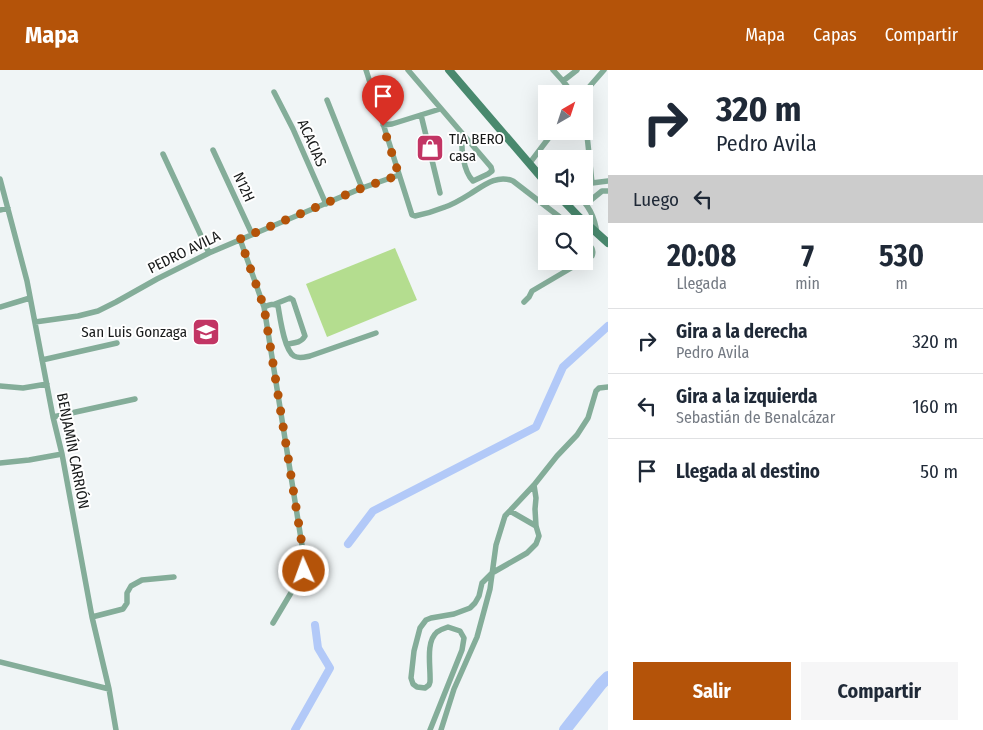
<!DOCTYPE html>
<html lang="es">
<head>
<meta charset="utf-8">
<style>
	:root { --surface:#fff; --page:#f6f6f7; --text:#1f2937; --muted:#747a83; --line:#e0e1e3; --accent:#b45309 }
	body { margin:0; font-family:"Fira Sans Condensed",sans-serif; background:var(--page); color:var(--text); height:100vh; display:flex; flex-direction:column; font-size:19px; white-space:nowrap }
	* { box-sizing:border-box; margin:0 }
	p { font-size:16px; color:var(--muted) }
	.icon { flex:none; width:28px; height:28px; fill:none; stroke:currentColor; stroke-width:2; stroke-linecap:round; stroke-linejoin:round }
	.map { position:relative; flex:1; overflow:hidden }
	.panel { display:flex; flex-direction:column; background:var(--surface); width:375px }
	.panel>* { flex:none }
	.hud { background:#fff; color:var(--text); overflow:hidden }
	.needle { width:32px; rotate:39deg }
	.tools { position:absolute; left:538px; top:15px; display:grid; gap:10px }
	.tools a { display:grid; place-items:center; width:55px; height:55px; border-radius:0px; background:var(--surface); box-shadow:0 5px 20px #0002; font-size:25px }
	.pin { position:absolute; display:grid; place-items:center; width:42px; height:42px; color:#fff; margin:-51px -21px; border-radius:50% 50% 50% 0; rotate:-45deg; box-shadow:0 0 5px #0007 }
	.pin .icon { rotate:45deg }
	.me { position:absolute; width:55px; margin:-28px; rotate:358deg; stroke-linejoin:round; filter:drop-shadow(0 0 4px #0008) }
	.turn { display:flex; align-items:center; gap:18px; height:105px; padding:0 25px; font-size:22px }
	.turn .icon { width:65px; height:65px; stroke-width:2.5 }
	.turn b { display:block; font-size:35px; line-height:42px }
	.then { display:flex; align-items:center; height:48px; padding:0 25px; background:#0003; gap:10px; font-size:19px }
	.eta { display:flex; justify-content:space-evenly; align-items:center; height:85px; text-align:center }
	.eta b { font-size:30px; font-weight:700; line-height:35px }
	.cta { display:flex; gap:10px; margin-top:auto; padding:10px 25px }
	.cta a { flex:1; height:58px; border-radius:0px; background:var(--accent); color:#fff; font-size:20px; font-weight:700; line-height:58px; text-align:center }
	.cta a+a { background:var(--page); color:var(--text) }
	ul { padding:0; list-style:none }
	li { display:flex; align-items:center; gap:15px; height:65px; padding:0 25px; border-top:1px solid var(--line) }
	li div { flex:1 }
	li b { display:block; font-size:19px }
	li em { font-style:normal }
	header { display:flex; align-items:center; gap:30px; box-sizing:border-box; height:70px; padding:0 25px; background:var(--accent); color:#fff }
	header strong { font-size:24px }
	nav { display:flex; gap:28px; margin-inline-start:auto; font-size:18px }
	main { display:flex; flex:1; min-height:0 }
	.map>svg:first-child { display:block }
	.green { fill:#b4dd8f }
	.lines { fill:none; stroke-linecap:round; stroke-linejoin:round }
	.canal { stroke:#b2c9f8; stroke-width:8 }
	.river { stroke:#b2c9f8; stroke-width:12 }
	.minor { stroke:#84ad99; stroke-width:5.5 }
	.secondary { stroke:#49896e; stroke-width:8 }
	.route { stroke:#b45309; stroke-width:9; stroke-dasharray:0 16.2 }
	.labels { text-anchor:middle; stroke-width:4; stroke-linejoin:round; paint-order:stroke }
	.poi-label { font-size:15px; fill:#181a1a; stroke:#fff; text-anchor:start }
	.street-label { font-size:15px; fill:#181a1a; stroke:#fff }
</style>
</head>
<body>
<header>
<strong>Mapa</strong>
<nav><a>Mapa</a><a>Capas</a><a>Compartir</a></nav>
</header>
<main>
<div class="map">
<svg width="608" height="660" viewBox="0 0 608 660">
	<rect width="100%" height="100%" fill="#f0f5f6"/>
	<path class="green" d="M395,178L417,230L327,267L306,214Z"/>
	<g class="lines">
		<path class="canal" d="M348,474L373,441L536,357L563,297L608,256
			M295,660L330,598L318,578L315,555"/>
		<path class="river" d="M565,660L601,614L608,607"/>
		<path class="minor" d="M366,0L412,145L415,146C425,144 435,141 445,137C454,134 462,129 470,124C483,116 497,104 513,111L561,148L574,153
			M408,0L491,97L492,101L488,104L473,111C463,101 461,78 462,64
			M553,0L563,11L577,0
			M563,11L573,24
			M274,22L293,59L326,134
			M583,24L604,0
			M327,30L362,118
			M421,45L440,123
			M383,55L392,54L440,39
			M584,61L587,65L592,113
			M213,80L252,164
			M163,84L209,183
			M529,94L554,61
			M0,109L27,211L53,347L62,384L92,547L109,619L116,660
			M584,122L592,113L608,111
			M577,126C590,135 595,148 597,164
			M586,134L602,121H608
			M0,140L8,138
			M240,169L264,237L305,494L304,501L273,553
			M584,170C589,175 595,178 592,186L584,191
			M524,232L529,227L532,221L583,191
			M275,234L290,228L293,230L305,266C301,273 294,273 287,274
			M0,237L30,228
			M264,237C269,235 273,233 278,236C280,247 284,280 294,286C299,289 305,287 310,286L376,263
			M35,252L78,246L98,241L116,232L157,209L209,183L362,118L399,105
			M42,290L117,273
			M0,316L23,318L47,314
			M53,347L135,329
			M0,393L29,390L62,384
			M510,441L536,456
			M92,547L123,539L127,533V523L131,516L142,510L174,507
			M0,592L109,619
			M430,660L462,580L464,568L460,561L448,557C445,558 440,560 437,562C425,572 431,598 430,612L429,615L425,618L417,617L413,614L411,608L414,581L420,558L426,550L431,548L454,544L470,538L475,533L479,526L482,513L492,503L527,483L536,474L539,466L536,456L535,439L536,428L534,415
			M441,660L454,619L477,567L490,519L496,475L505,446L534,415L557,386L577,365L588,348L596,321L599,318L608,317"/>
		<path class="secondary" d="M449,0L546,113
			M559,126L578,146L608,173"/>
	</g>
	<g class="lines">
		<path class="route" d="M304,501L305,494L304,487L264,237L240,169L362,118L399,105L383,56"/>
	</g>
	<defs>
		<g id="shop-square" transform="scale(1.4375)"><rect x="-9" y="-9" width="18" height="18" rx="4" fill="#c23564" stroke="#fff"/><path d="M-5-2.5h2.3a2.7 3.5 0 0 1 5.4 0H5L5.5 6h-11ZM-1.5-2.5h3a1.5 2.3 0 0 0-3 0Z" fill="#fff"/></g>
		<g id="school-square" transform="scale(1.4375)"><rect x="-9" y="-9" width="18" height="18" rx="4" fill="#c23564" stroke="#fff"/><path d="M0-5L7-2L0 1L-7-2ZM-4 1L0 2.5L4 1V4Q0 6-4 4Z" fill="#fff"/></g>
	</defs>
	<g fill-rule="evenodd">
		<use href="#shop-square" x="430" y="78"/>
		<use href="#school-square" x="206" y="262"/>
	</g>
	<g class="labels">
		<g class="poi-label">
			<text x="449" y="74">TIA BERO<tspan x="449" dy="17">casa</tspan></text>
			<text x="187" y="267" text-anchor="end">San Luis Gonzaga</text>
		</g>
		<g class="street-label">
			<text transform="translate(312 73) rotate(66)" y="5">ACACIAS</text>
			<text transform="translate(244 117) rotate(65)" y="5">N12H</text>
			<text transform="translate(184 182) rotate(-26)" y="5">PEDRO AVILA</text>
			<text transform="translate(73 381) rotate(79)" y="5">BENJAMÍN CARRIÓN</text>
		</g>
	</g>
</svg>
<div class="tools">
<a><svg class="needle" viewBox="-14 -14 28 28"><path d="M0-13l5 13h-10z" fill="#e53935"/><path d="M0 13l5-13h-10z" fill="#747a83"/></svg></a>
<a><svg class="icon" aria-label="sound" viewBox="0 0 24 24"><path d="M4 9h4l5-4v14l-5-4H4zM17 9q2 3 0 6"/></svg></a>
<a><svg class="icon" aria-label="search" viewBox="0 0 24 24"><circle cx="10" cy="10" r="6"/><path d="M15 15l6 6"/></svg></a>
</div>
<div class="pin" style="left:383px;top:56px;background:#d93025"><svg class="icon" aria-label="arrive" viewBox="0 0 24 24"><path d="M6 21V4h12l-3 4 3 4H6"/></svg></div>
<svg class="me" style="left:304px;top:501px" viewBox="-20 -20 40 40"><circle r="17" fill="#b45309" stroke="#fff" stroke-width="3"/><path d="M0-11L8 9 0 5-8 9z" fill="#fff"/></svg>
</div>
<section class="panel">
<div class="hud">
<div class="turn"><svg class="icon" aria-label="right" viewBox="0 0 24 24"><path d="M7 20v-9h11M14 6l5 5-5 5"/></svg><div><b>320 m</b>Pedro Avila</div></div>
<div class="then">Luego<svg class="icon" aria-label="left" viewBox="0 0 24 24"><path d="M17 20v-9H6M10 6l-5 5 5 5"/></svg></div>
</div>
<div class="eta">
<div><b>20:08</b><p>Llegada</p></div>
<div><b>7</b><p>min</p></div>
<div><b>530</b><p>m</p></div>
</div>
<ul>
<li><svg class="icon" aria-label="right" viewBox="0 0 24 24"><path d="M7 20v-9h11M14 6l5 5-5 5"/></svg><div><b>Gira a la derecha</b><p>Pedro Avila</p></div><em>320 m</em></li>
<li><svg class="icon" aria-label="left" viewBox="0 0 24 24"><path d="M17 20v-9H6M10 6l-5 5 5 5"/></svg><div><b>Gira a la izquierda</b><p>Sebastián de Benalcázar</p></div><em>160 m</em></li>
<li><svg class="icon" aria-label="arrive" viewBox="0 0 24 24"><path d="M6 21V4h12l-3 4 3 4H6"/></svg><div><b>Llegada al destino</b></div><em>50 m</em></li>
</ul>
<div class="cta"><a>Salir</a><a>Compartir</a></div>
</section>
</main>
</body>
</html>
